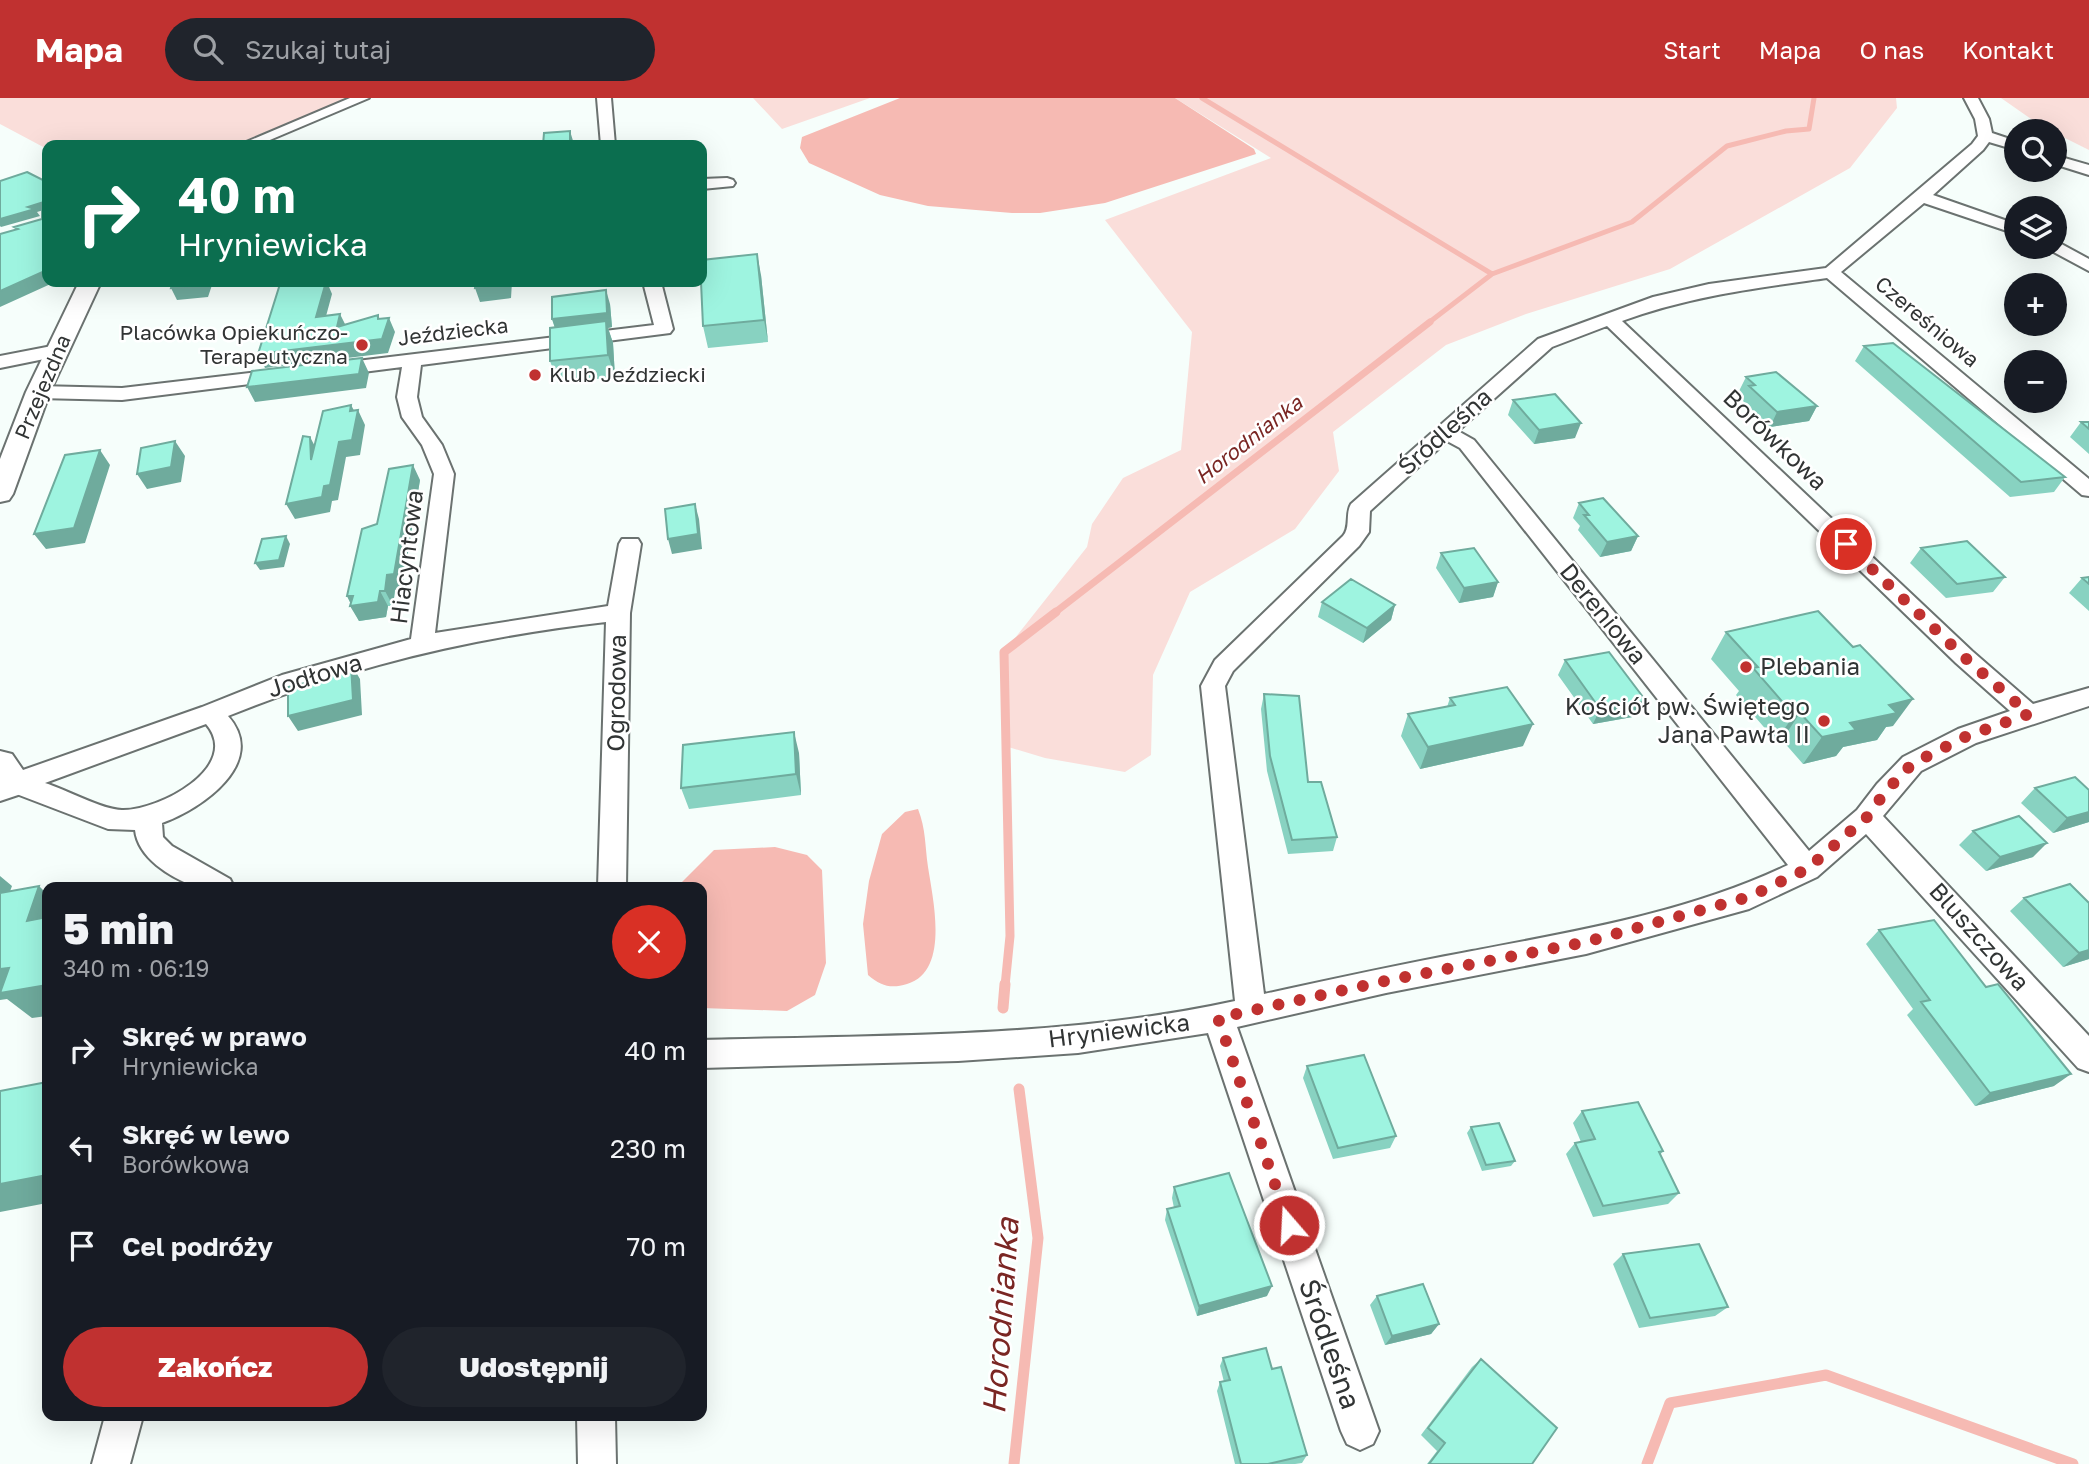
<!DOCTYPE html>
<html lang="pl">
<head>
<meta charset="utf-8">
<style>
	:root { --surface:#171b24; --page:#20242c; --text:#f1f3f6; --muted:#9ea1a6; --accent:#c03130 }
	body { margin:0; font-family:"Golos Text",sans-serif; background:var(--page); color:var(--text); height:100vh; display:flex; flex-direction:column; font-size:26px; white-space:nowrap }
	* { box-sizing:border-box; margin:0 }
	p { font-size:23px; color:var(--muted) }
	.icon { flex:none; width:38px; height:38px; fill:none; stroke:currentColor; stroke-width:2; stroke-linecap:round; stroke-linejoin:round }
	.map { position:relative; flex:1; overflow:hidden }
	.side { position:absolute; left:42px; top:784px; width:665px; height:539px; display:flex; flex-direction:column; background:var(--surface); border-radius:14px; box-shadow:0 7px 28px #0002 }
	.side>* { flex:none }
	.banner { position:absolute; left:42px; top:42px; width:665px; height:147px; border-radius:14px; box-shadow:0 7px 28px #0002; background:#0b6e4f; color:#fff; overflow:hidden }
	.fabs { position:absolute; left:2004px; top:21px; display:grid; gap:14px }
	.fabs a { display:grid; place-items:center; width:63px; height:63px; border-radius:50%; background:var(--surface); box-shadow:0 7px 28px #0002; font-size:35px }
	.pin { position:absolute; display:grid; place-items:center; width:60px; height:60px; color:#fff; margin:-30px; border:4px solid #fff; border-radius:50%; box-shadow:0 2px 7px #0007 }
	.me { position:absolute; width:77px; margin:-38px; rotate:341deg; stroke-linejoin:round; filter:drop-shadow(0 0 5px #0008) }
	.turn { display:flex; align-items:center; gap:24px; height:147px; padding:0 21px; font-size:32px }
	.turn .icon { width:91px; height:91px; stroke-width:2.5 }
	.turn b { display:block; font-size:49px; line-height:60px }
	.round { display:grid; place-items:center; flex:none; width:74px; height:74px; border-radius:37px; background:var(--page) }
	.headline { display:flex; align-items:center; justify-content:space-between; height:119px; padding:0 21px }
	h1 { font-size:42px; font-weight:800; line-height:52px }
	.primary-button { display:flex; gap:14px; margin-top:auto; padding:14px 21px }
	.primary-button a { flex:1; height:80px; border-radius:42px; background:var(--accent); color:#fff; font-size:28px; font-weight:800; line-height:80px; text-align:center }
	.primary-button a+a { background:var(--page); color:var(--text) }
	ul { padding:0; list-style:none }
	li { display:flex; align-items:center; gap:21px; height:98px; padding:0 21px }
	li div { flex:1 }
	li b { display:block; font-size:26px }
	li em { font-style:normal }
	header { display:flex; align-items:center; gap:42px; box-sizing:border-box; height:98px; padding:0 35px; background:var(--accent); color:#fff }
	header strong { font-size:33px }
	nav { display:flex; gap:38px; margin-inline-start:auto; font-size:24px }
	.search { width:490px; height:63px; background:var(--page); display:flex; align-items:center; gap:18px; box-sizing:border-box; padding:0 24px; border-radius:38px; color:var(--muted); font-size:26px }
	.map>svg:first-child { display:block }
	.green { fill:#fadeda }
	.water { fill:#f6bab3 }
	.lines { fill:none; stroke-linecap:round; stroke-linejoin:round }
	.stream-far3 { stroke:#f6bab3; stroke-width:5 }
	.stream-far2 { stroke:#f6bab3; stroke-width:7 }
	.stream-far1 { stroke:#f6bab3; stroke-width:9 }
	.stream { stroke:#f6bab3; stroke-width:11 }
	.minor-casing { stroke:#6b7270; stroke-width:4 }
	.tertiary-casing { stroke:#6b7270; stroke-width:4 }
	.minor { fill:#fff; fill-rule:evenodd }
	.tertiary { fill:#fff; fill-rule:evenodd }
	.wall { fill:#88d2c1 }
	.shaded-wall { fill:#6fab9d }
	.building { fill:#9ef4e0; stroke:#6fab9d; stroke-width:2 }
	.route { stroke:#c03130; stroke-width:12; stroke-dasharray:0 21.6 }
	.poi-dot { fill:#c03130; stroke:#fff; stroke-width:2.5 }
	.labels { text-anchor:middle; stroke-width:5; stroke-linejoin:round; paint-order:stroke }
	.far-street-label { font-size:21px; fill:#313434; stroke:#fff }
	.far-poi-label { font-size:21px; fill:#313434; stroke:#fff; text-anchor:end }
	.far-water-label { font-size:21px; font-style:italic; fill:#7a2623; stroke:#fff }
	.street-label { font-size:24px; fill:#313434; stroke:#fff }
	.poi-label { font-size:24px; fill:#313434; stroke:#fff; text-anchor:start }
	.near-street-label { font-size:28px; fill:#313434; stroke:#fff }
	.near-water-label { font-size:32px; font-style:italic; fill:#7a2623; stroke:#fff }
</style>
</head>
<body>
<header>
<strong>Mapa</strong>
<div class="search"><svg class="icon" aria-label="search" viewBox="0 0 24 24"><circle cx="10" cy="10" r="6"/><path d="M15 15l6 6"/></svg>Szukaj tutaj</div>
<nav><a>Start</a><a>Mapa</a><a>O nas</a><a>Kontakt</a></nav>
</header>
<div class="map">
<svg width="2089" height="1366" viewBox="0 0 2089 1366">
	<rect width="100%" height="100%" fill="#f6fefb"/>
	<path class="green" d="M0,0H349L234,47H47V51L0,26Z
		M753,0H870L782,31Z
		M1175,0H1896L1897,10L1850,70L1670,171L1526,216L1446,247L1333,334L1339,373L1295,431L1190,494L1153,577L1151,657L1125,674L1045,660L1005,648L1004,554L1087,449L1092,426L1123,380L1181,352L1192,234L1105,122L1271,60Z
		M2001,0H2089V52L2041,28Z"/>
	<path class="water" d="M900,0H1175L1254,51L1256,56L1105,105L1040,115H1012L928,108L880,97L809,65L800,50L802,39Z
		M918,711C926,731 925,749 928,769C933,802 950,873 907,886C891,891 881,888 868,877L863,826L869,783L882,736L905,714Z
		M775,749L807,757L822,772L826,865L815,897L787,913L702,910V789H679L680,786L714,752Z"/>
	<g class="lines">
		<path class="stream-far3" d="M1202,0L1492,176
			M1427,226L1492,176L1632,124L1727,48L1786,33L1809,31L1814,0"/>
		<path class="stream-far2" d="M1053,516L1430,224"/>
		<path class="stream-far1" d="M1005,888L1010,838L1004,554L1056,514"/>
		<path class="stream" d="M1003,910L1005,886
			M1014,1366L1038,1140L1019,991
			M1647,1366L1670,1305L1826,1277L2073,1366"/>
		<g class="minor-casing">
			<path id="minor" d="M350,0H369L258,47H239Z
				M597,0H611L615,47H601Z
				M1964,0H1978L1989,21L1992,35L2016,43V52L1989,44L1983,52L1933,97L2016,126V136L1924,105L1841,174L2089,381V398L2082,397L1827,180C1757,190 1689,198 1622,223L1972,553L2033,606L2089,590V608L1976,645L1921,673L1883,718L2089,938V974L2078,970L1866,736L1817,779L1749,811L1586,856L1386,895L1237,929L1379,1333L1373,1346L1360,1352L1347,1346L1341,1333L1208,935L1078,955L958,963L702,970V942C879,937 1061,941 1235,903L1201,588L1215,562L1343,438C1351,429 1345,416 1351,406L1538,241L1653,199L1709,186L1826,170L1972,46L1978,38L1975,21ZM1607,228L1956,565L2010,613L1958,631L1903,659L1877,686L1857,712L1809,753L1474,342L1458,333L1552,249ZM1447,343L1460,350L1788,767C1690,814 1578,833 1472,853C1402,866 1333,881 1264,896L1225,588L1233,573L1359,448L1369,434L1370,413Z
				M2054,57L2089,67V77L2054,66Z
				M727,80L733,82L735,85L733,88L702,91V81Z
				M2054,142L2089,161V173L2048,151L2047,149H2054Z
				M643,184H661L673,231L670,235L421,267L417,299L422,319L442,347L454,376L435,535L608,508L619,446L622,441H638L641,446L630,515L626,789H598L606,524C474,539 351,568 228,618C269,664 202,711 162,725L163,739L172,748L230,781L234,789C222,789 205,792 194,788C170,779 138,760 135,732L108,731L6,692L2,685L6,678L202,609L282,577L411,541L434,376L422,347L402,319L397,299L402,269L332,278L323,272L332,266L654,227ZM206,626C243,669 158,713 122,712C103,712 65,691 45,685Z
				M57,247L64,249L66,253L64,257L0,270V258Z
				M284,271L294,277L291,281L122,302L38,300L28,294L38,288L122,290Z
				M105,1318H143L130,1366H92Z
				M577,1318H615L616,1366H578Z"/>
		</g>
		<g class="tertiary-casing">
			<path id="tertiary" d="M79,184H101L50,294L13,396L9,402L0,404V361L26,294Z
				M0,653L12,656L32,685L27,694L0,703Z"/>
		</g>
		<use href="#minor" class="minor"/>
		<use href="#tertiary" class="tertiary"/>
	</g>
	<path class="wall" d="M761,177L768,244L708,250L703,228Z
		M610,206L612,229L608,230L613,245L615,279L558,285L550,263L555,230L552,221Z
		M1864,248L2065,379L2054,394L2010,399L1855,263Z
		M1746,279L1817,308L1809,323L1770,329L1742,302L1744,298L1739,293Z
		M1513,302L1575,340L1534,346L1508,317Z
		M2081,324H2089V356L2070,339Z
		M420,382L402,491L395,492L393,508H388L386,519L359,523L347,498L377,426Z
		M1579,405L1638,438L1631,453L1600,459L1578,432L1580,428L1573,420Z
		M1921,450L2005,479L1993,494L1946,500L1910,465Z
		M1441,455L1498,484L1493,499L1459,505L1436,470Z
		M2089,479V513L2069,495L2082,480Z
		M1322,504L1395,507L1391,522L1363,545L1318,519Z
		M1726,534L1893,628L1886,629L1877,642L1843,649L1836,658L1803,666L1782,642L1776,643L1736,597L1739,593L1711,561Z
		M1565,562L1638,618L1593,626L1558,577Z
		M1264,596L1337,739L1333,753L1288,756L1267,673L1261,611Z
		M1450,600L1523,648L1420,671L1401,638L1408,616L1447,609Z
		M799,655L801,697L689,711L681,690Z
		M2035,690L2089,724L2053,735L2021,705Z
		M1973,733L2033,759L1986,773L1959,747Z
		M2024,800L2089,805V861L2063,869L2010,813Z
		M1879,832L2054,988L1975,1008L1907,917L1913,911L1866,846Z
		M1307,968L1396,1038L1390,1050L1333,1061L1303,980Z
		M1582,1013L1663,1053L1660,1057L1679,1095L1668,1106L1593,1119L1566,1056L1575,1045L1581,1044L1573,1025Z
		M1471,1029L1515,1063L1511,1068L1482,1073L1467,1035Z
		M1174,1089L1267,1198L1197,1218L1165,1122L1167,1111L1174,1110L1172,1100Z
		M1623,1156L1728,1209L1715,1218L1639,1230L1613,1166Z
		M1377,1198L1439,1226L1431,1236L1385,1247L1370,1207Z
		M1223,1260L1272,1271L1307,1357L1302,1365L1295,1366H1235L1217,1293L1220,1284H1224L1220,1268Z
		M1481,1261L1532,1366H1427L1437,1353L1421,1337L1472,1269Z"/>
	<path class="shaded-wall" d="M570,33L574,46V47H570Z
		M47,103V111L37,114L40,118L1,129L0,128V121L28,109Z
		M757,156L761,177L768,244L764,222Z
		M47,172V184H55L0,209V193Z
		M203,184H213L208,199L177,202L171,190Z
		M326,184H327L332,196L322,233L316,219Z
		M506,184H512L511,200L480,204L475,190Z
		M606,192L610,206L612,229L608,230L613,245L615,279L608,257L557,236L552,221Z
		M340,216L347,230L337,229Z
		M378,217L384,231L389,220L395,234L388,255L265,270L258,256L378,221Z
		M362,260L369,275L366,290L255,304L247,289Z
		M351,307L357,318L358,312L365,327L360,357L346,359L338,402L332,403L330,414L295,421L286,406L324,388Z
		M1817,308L1809,323L1770,329L1777,314Z
		M1581,325L1575,340L1534,346L1539,332Z
		M310,339L318,354L311,362Z
		M175,343L185,358L181,384L147,391L137,376Z
		M100,352L110,367L85,445L46,451L34,436Z
		M413,367L420,382L402,491L395,492L393,508L385,493L387,477Z
		M695,406L699,421L702,451L672,456L668,441Z
		M286,438L290,446L284,469L260,472L255,465Z
		M1638,438L1631,453L1600,459L1607,444Z
		M1498,484L1493,499L1459,505L1464,490Z
		M380,493L388,508L386,519L359,523L350,508H352L347,498Z
		M1395,507L1391,522L1363,545L1367,530Z
		M351,566L360,581L362,617L298,633L288,618Z
		M1913,601L1893,628L1886,629L1877,642L1843,649L1836,658L1803,666L1822,639L1889,607Z
		M1646,603L1638,618L1593,626L1600,611Z
		M1800,615L1782,642L1776,643L1794,617Z
		M1533,626L1523,648L1420,671L1428,649Z
		M794,634L799,655L801,697L796,676Z
		M2089,714V724L2053,735L2067,720Z
		M2047,745L2033,759L1986,773L2000,759Z
		M0,778L12,788L0,820Z
		M39,788L47,796V840L27,823Z
		M2089,852V861L2063,869L2079,855Z
		M9,870L47,887V918L32,920L7,901L0,902V871Z
		M2071,976L2054,988L1975,1008L1990,995Z
		M47,1077V1105L0,1114V1086Z
		M1272,1188L1267,1198L1197,1218L1199,1208Z
		M1439,1226L1431,1236L1385,1247L1392,1238Z"/>
	<path class="building" d="M570,33V47H543L544,35Z
		M27,74L47,84V103L28,109L35,111L0,121V83Z
		M42,109L47,111V172L0,193V136L18,131L14,129L42,121Z
		M757,156L764,222L703,228L701,184H702V162Z
		M173,184H203L202,187L171,190Z
		M309,184H326L316,219L340,216L337,229L378,217V221L389,220L382,241L258,256L280,186Z
		M476,184H506V186L475,190Z
		M606,192L607,215L552,221V199Z
		M606,223L608,257L550,263V230Z
		M1893,245L2065,379L2021,384L1864,248Z
		M362,260L359,276L247,289L252,273Z
		M1776,274L1817,308L1777,314L1749,288L1755,287L1746,279Z
		M1555,296L1581,325L1539,332L1513,302Z
		M351,307L350,313L358,312L352,342L339,344L330,387L324,388L322,399L286,406L303,338L310,339L311,362L323,313Z
		M2081,324H2089V331Z
		M175,343L171,369L137,376L141,350Z
		M100,352L74,430L34,436L65,357Z
		M413,367L394,476L387,477L385,493H380L378,504L350,508L353,498H347L362,431L377,426L389,371Z
		M1603,400L1638,438L1607,444L1584,417H1589L1579,405Z
		M695,406L698,436L668,441L665,411Z
		M286,438L279,462L255,465L262,441Z
		M1967,443L2005,479L1957,486L1921,450Z
		M1474,450L1498,484L1464,490L1441,455Z
		M2089,479V486L2082,480Z
		M1351,481L1395,507L1367,530L1322,504Z
		M1818,513L1853,549L1860,547L1913,601L1889,607L1897,615L1850,625L1856,632L1822,639L1800,615L1794,617L1753,570L1758,569L1726,534Z
		M1609,554L1646,603L1600,611L1565,562Z
		M351,566L353,602L288,618V589L330,579V571Z
		M1507,589L1533,626L1428,649L1408,616L1455,607L1450,600Z
		M1264,596L1299,598L1308,684H1321L1337,739L1292,742L1270,658Z
		M794,634L796,676L681,690L683,647Z
		M2075,679L2089,692V714L2067,720L2035,690Z
		M2019,718L2047,745L2000,759L1973,733Z
		M2070,786L2089,805V852L2079,855L2024,800Z
		M39,788L27,823L47,819V887L0,895L9,870L0,871V795Z
		M1934,822L1986,889L1998,886L2071,976L1990,995L1921,904L1930,902L1879,832Z
		M1364,957L1396,1038L1338,1050L1307,968Z
		M47,984V1077L0,1086V993Z
		M1638,1004L1663,1053L1659,1054L1679,1095L1603,1108L1575,1045L1595,1041L1582,1013Z
		M1499,1025L1515,1063L1486,1067L1471,1029Z
		M1229,1075L1272,1188L1199,1208L1167,1111L1180,1108L1174,1089Z
		M1699,1146L1728,1209L1650,1220L1623,1156Z
		M1423,1186L1439,1226L1392,1238L1377,1198Z
		M1266,1250L1272,1271L1281,1269L1307,1357L1268,1366H1241L1220,1284L1230,1282L1223,1260Z
		M1481,1261L1557,1330L1532,1366H1429L1445,1345L1428,1330Z"/>
	<g class="lines">
		<path class="route" d="M1289,1127L1218,920L1385,883L1586,844L1749,799L1807,771L1867,719L1886,693L1912,666L1967,638L2029,616L1964,559L1846,446"/>
	</g>
	<g class="poi-dot">
		<circle cx="362" cy="247" r="7"/>
		<circle cx="535" cy="277" r="7"/>
		<circle cx="1746" cy="569" r="7"/>
		<circle cx="1824" cy="623" r="7"/>
	</g>
	<g class="labels">
		<g class="far-street-label">
			<text transform="translate(1927 224) rotate(40)" y="7">Czereśniowa</text>
			<text transform="translate(453 234) rotate(-7)" y="7">Jeździecka</text>
			<text transform="translate(43 289) rotate(-67)" y="7">Przejezdna</text>
		</g>
		<g class="far-poi-label">
			<text x="348" y="242">Placówka Opiekuńczo-<tspan x="348" dy="24">Terapeutyczna</tspan></text>
			<text x="549" y="284" text-anchor="start">Klub Jeździecki</text>
		</g>
		<g class="far-water-label">
			<text transform="translate(1249 342) rotate(-38)" y="7">Horodnianka</text>
		</g>
		<g class="street-label">
			<text transform="translate(1445 334) rotate(-42)" y="8">Śródleśna</text>
			<text transform="translate(1775 342) rotate(44)" y="8">Borówkowa</text>
			<text transform="translate(407 459) rotate(-83)" y="8">Hiacyntowa</text>
			<text transform="translate(1603 516) rotate(51)" y="8">Dereniowa</text>
			<text transform="translate(315 578) rotate(-17)" y="8">Jodłowa</text>
			<text transform="translate(617 595) rotate(-89)" y="8">Ogrodowa</text>
			<text transform="translate(1979 839) rotate(48)" y="8">Bluszczowa</text>
			<text transform="translate(1119 933) rotate(-7)" y="8">Hryniewicka</text>
		</g>
		<g class="poi-label">
			<text x="1760" y="577">Plebania</text>
			<text x="1810" y="617" text-anchor="end">Kościół pw. Świętego<tspan x="1810" dy="28">Jana Pawła II</tspan></text>
		</g>
		<g class="near-street-label">
			<text transform="translate(1330 1246) rotate(71)" y="10">Śródleśna</text>
		</g>
		<g class="near-water-label">
			<text transform="translate(1001 1218) rotate(-86)" y="11">Horodnianka</text>
		</g>
	</g>
</svg>
<div class="fabs">
<a><svg class="icon" aria-label="search" viewBox="0 0 24 24"><circle cx="10" cy="10" r="6"/><path d="M15 15l6 6"/></svg></a>
<a><svg class="icon" aria-label="layers" viewBox="0 0 24 24"><path d="M12 4l9 5-9 5-9-5zM3 14l9 5 9-5"/></svg></a>
<a>+</a>
<a>−</a>
</div>
<div class="pin" style="left:1846px;top:446px;background:#d93025"><svg class="icon" aria-label="arrive" viewBox="0 0 24 24"><path d="M6 21V4h12l-3 4 3 4H6"/></svg></div>
<svg class="me" style="left:1289px;top:1127px" viewBox="-20 -20 40 40"><circle r="17" fill="#c03130" stroke="#fff" stroke-width="3"/><path d="M0-11L8 9 0 5-8 9z" fill="#fff"/></svg>
<div class="banner">
<div class="turn"><svg class="icon" aria-label="right" viewBox="0 0 24 24"><path d="M7 20v-9h11M14 6l5 5-5 5"/></svg><div><b>40 m</b>Hryniewicka</div></div>
</div>
<section class="side">
<div class="headline"><div><h1>5 min</h1><p>340 m · 06:19</p></div><a class="round" style="background:#d93025;color:#fff"><svg class="icon" aria-label="close" viewBox="0 0 24 24"><path d="M6 6l12 12M18 6L6 18"/></svg></a></div>
<ul>
<li><svg class="icon" aria-label="right" viewBox="0 0 24 24"><path d="M7 20v-9h11M14 6l5 5-5 5"/></svg><div><b>Skręć w prawo</b><p>Hryniewicka</p></div><em>40 m</em></li>
<li><svg class="icon" aria-label="left" viewBox="0 0 24 24"><path d="M17 20v-9H6M10 6l-5 5 5 5"/></svg><div><b>Skręć w lewo</b><p>Borówkowa</p></div><em>230 m</em></li>
<li><svg class="icon" aria-label="arrive" viewBox="0 0 24 24"><path d="M6 21V4h12l-3 4 3 4H6"/></svg><div><b>Cel podróży</b></div><em>70 m</em></li>
</ul>
<div class="primary-button"><a>Zakończ</a><a>Udostępnij</a></div>
</section>
</div>
</body>
</html>
